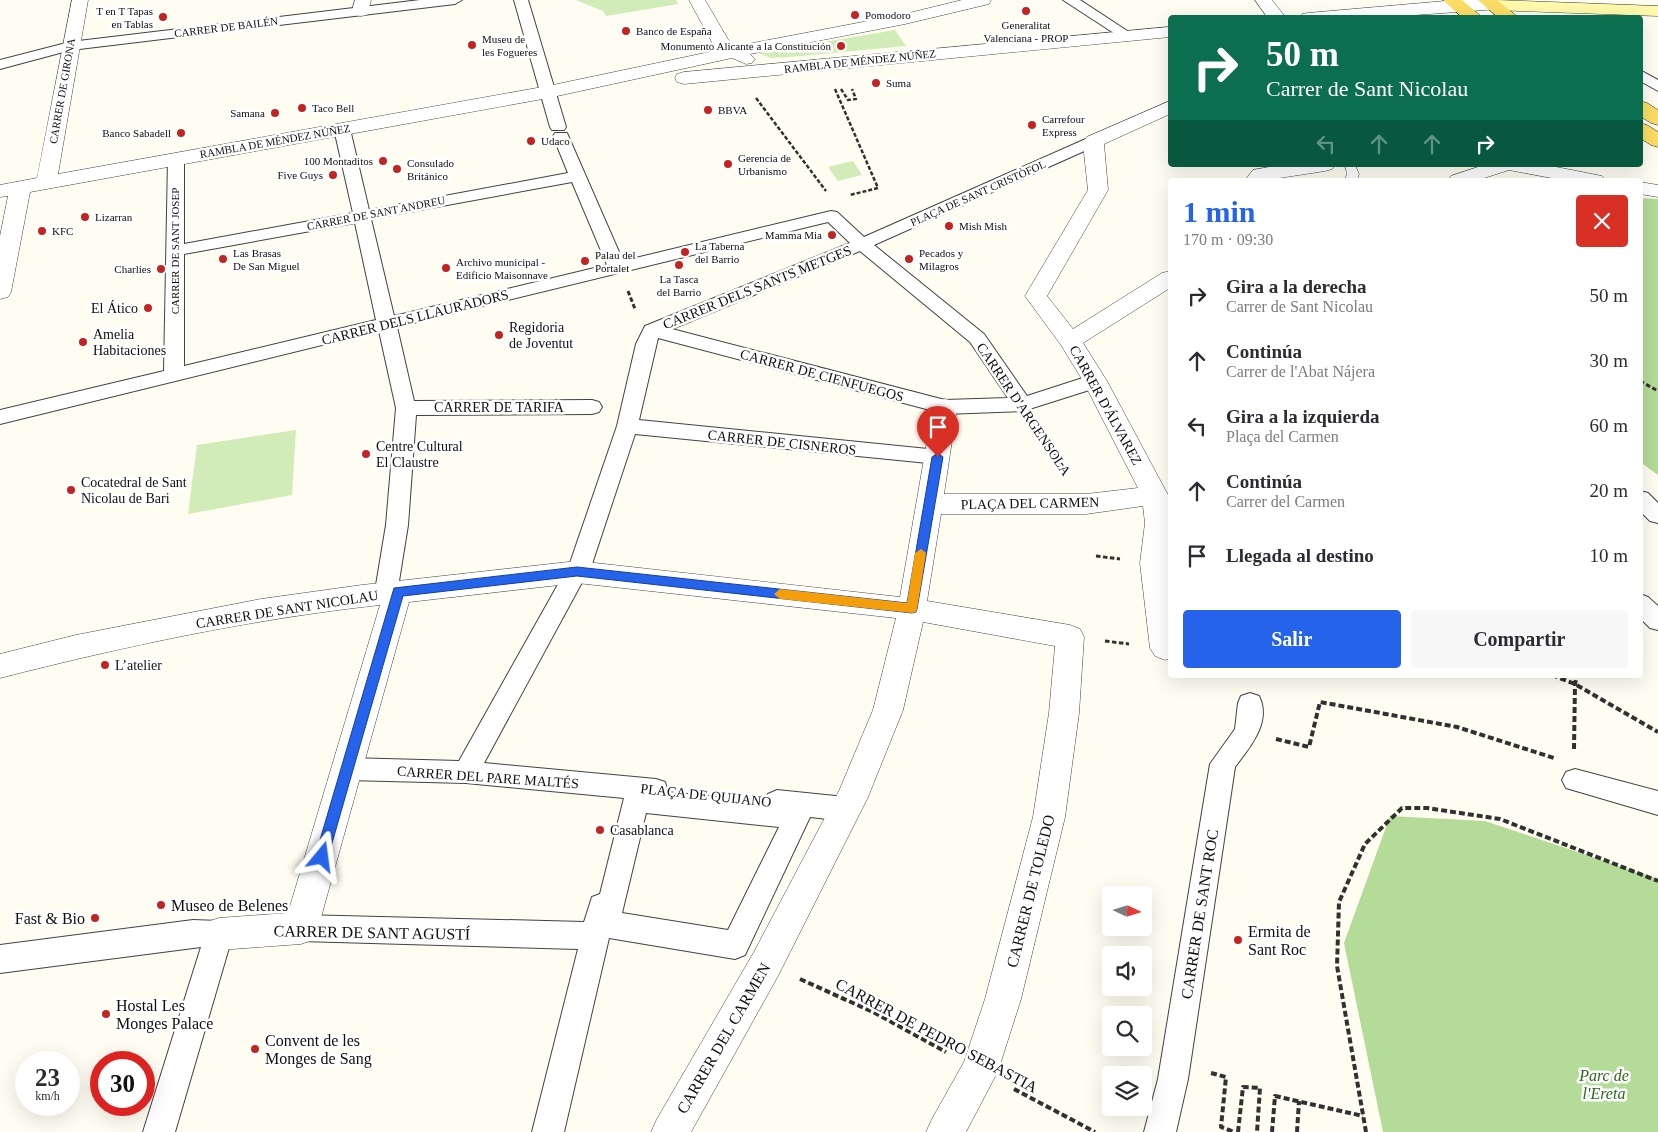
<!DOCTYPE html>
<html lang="es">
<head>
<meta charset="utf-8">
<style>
	:root { --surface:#fff; --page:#f7f7f7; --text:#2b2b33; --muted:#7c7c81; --accent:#2563eb }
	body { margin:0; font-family:"Times New Roman",serif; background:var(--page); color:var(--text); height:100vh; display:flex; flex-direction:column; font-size:19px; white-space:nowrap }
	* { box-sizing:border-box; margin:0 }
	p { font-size:16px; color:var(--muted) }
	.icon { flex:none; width:28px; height:28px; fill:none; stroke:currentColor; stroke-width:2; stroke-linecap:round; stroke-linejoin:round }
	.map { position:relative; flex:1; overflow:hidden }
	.panel { position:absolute; left:1168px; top:178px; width:475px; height:500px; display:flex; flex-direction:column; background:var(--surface); border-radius:5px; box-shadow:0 5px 20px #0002 }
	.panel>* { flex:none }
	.banner { position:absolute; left:1168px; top:15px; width:475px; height:152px; border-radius:5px; box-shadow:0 5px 20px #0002; background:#0b6e4f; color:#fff; overflow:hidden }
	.needle { width:32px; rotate:94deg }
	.fabs { position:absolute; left:1102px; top:886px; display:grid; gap:10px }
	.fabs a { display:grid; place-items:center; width:50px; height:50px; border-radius:5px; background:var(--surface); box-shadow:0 5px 20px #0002; font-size:25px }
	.speed { position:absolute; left:15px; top:1051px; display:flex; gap:10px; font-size:25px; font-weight:700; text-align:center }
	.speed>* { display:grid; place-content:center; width:65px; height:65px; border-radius:50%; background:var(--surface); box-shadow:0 5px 20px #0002; line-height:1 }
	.speed small { font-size:12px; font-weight:400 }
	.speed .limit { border:8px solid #d22; background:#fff; color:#111 }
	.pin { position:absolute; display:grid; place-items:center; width:42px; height:42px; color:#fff; margin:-51px -21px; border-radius:50% 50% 50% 0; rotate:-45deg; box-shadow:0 0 5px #0007 }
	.pin .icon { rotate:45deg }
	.me { position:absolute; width:55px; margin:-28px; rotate:16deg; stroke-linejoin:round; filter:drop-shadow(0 0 4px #0008) }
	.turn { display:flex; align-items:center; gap:18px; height:105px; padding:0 15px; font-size:22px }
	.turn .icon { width:65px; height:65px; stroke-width:2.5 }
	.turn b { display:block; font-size:35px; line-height:42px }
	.lanes { display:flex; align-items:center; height:48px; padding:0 15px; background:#0003; justify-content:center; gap:25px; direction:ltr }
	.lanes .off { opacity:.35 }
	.round { display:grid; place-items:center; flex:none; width:52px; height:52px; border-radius:5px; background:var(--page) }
	.summary { display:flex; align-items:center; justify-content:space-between; height:85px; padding:0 15px }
	h1 { font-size:30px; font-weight:800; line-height:38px; color:var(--accent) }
	.cta { display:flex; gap:10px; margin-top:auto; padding:10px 15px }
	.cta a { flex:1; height:58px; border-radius:5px; background:var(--accent); color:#fff; font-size:20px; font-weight:800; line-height:58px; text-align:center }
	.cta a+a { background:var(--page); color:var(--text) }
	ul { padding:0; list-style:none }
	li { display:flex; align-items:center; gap:15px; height:65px; padding:0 15px }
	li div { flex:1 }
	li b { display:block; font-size:19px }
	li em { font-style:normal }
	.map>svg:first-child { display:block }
	.green { fill:#d1ebb9 }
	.forest { fill:#b4dc98 }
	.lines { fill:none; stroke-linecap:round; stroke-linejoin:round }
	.service-casing { stroke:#424242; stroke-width:1 }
	.pedestrian-casing { stroke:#424242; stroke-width:2 }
	.minor-casing { stroke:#424242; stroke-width:1 }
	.secondary-casing { stroke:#313131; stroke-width:1 }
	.primary-casing { stroke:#202020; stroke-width:1 }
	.path-far2 { stroke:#313131; stroke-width:2.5; stroke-dasharray:4 2; stroke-linecap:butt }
	.path-far1 { stroke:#313131; stroke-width:3; stroke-dasharray:4.5 2.5; stroke-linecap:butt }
	.path { stroke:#313131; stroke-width:4; stroke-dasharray:6 3; stroke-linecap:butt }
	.service { fill:#fff; fill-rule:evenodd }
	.pedestrian { fill:#fff; fill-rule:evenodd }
	.minor { fill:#fff; fill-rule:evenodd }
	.secondary { fill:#fff9ac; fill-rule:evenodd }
	.primary { fill:#fadd65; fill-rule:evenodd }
	.route { fill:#2563eb; stroke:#184099 }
	.slow { fill:#f59e0b }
	.poi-dot { fill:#c22424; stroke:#fff; stroke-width:2 }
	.labels { text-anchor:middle; stroke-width:5; stroke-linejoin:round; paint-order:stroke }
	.far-poi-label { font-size:11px; fill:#0f0f0f; stroke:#fff; text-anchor:start }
	.far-street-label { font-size:11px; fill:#0f0f0f; stroke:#fff }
	.street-label { font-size:14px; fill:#0f0f0f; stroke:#fff }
	.poi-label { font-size:14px; fill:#0f0f0f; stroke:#fff; text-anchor:start }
	.near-street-label { font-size:16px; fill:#0f0f0f; stroke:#fff }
	.near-poi-label { font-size:16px; fill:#0f0f0f; stroke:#fff; text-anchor:start }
	.near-park-label { font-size:16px; font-style:italic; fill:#2a681d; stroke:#fff }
</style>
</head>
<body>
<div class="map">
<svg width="1658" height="1132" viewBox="0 0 1658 1132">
	<rect width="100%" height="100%" fill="#fffdf1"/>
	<path class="green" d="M576,0H676L678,4L606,16L603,11Z
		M895,30L906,46L790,57L771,58L758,53Z
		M853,161L862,175L838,181L828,167Z
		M296,430L292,495L188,514L197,445Z"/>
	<path class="forest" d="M1640,198L1658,199V475L1640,462Z
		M1390,816L1485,821L1658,879V1132H1383L1344,943Z"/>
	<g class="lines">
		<g class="service-casing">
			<path id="service" d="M1345,165H1355L1359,174L1357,180H1345L1347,174Z"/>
		</g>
		<g class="pedestrian-casing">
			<path id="pedestrian" d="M420,0H462L455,4L71,50L0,69V60L70,42Z
				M514,0H528L566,127L564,130H552L550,127Z
				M1063,0H1080L1135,36L1133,39H1123Z
				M1640,70L1658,80V91L1640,81Z
				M342,124L348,126L350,129L369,210L568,173L553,136L555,133H567L623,261L831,211L837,212L864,237L1088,138H1100L1102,141L1100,144L874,245L984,334L1027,396L1095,374L1102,376L1105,381L1102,386L1023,411L945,414L658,338L639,420L938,450L945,452L948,457L945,462L938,464L635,434L592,564L484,763L656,779L665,782L668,792L764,802L768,794L777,790L845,797L854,801L858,809L854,817L845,821L810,817L745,955L735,959L609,938L564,1132H532L578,949L301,941L291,937L287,928L291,919L301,915L584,922L592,897L600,894L624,798L466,783L348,780L339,777L335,769L339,761L348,758L459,761L570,563L617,426L636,344L645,326L850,243L828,222L397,327L414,401L592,400L599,402L602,407L599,412L592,414L416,415L408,525L399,581L406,586L409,592L406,598L398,601L379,591L376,585L386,525L396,408L379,331L0,424V410L164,371L168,159L170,156H182L184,159V244L353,213L334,129L336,126ZM572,182L607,265L394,316L371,219ZM355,223L376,320L184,366V254ZM860,251L970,342L1008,398L945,400L672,329ZM646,813L779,827L728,930L622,913Z
				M1640,491L1648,493L1658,503V523L1650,521L1640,511Z
				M1640,594L1648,597L1658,606V630L1650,628L1640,618Z
				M1250,693L1259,696C1272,722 1250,747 1235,767L1188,1079L1176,1132H1144L1158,1079L1210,764L1235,729L1238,703L1241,696Z
				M1575,769L1658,791V815L1566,788L1562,780L1566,772Z
				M193,920L219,921L229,924L233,934L175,1132H143L201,947L0,973V945Z"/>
		</g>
		<g class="minor-casing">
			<path id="minor" d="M72,0H88L58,174L548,86L719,50L713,44L689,0H705L729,41L737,46L905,14L962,0H991L989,4L905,24L750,54L755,59L752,63L746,64L732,58L548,98L30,192L11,292L8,297L0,299V236L8,196L0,197V185L37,178Z
				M355,0H371L367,15L361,16L355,15L352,11Z
				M1255,0H1272L1286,18H1268Z
				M1457,0H1493L1499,1L1502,5L1499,9L1373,18H1300L1302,14L1308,13Z
				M1170,27V37L684,84L677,82L675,78L677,74L684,72Z
				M1170,101V114L1104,144L1108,190L1047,296L1073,329L1162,273L1170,271V288L1083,343L1107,381L1168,495L1170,511L1168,563L1170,579V658L1165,660L1155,656L1150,648L1140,563L1145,523L1143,506L1086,514H941L927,601L1070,625L1080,629L1084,637L1079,713L1065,817L1021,999L998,1071L966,1132H926L932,1119L964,1062L985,999L1033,817L1049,713L1055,646L923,622L903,710L868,797L778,976L691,1132H651L657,1119L754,952L839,791L873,710L896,618L577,583L409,602L318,928L313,940L301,944L219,950L207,946L202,934L207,922L219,918L288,913L380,605C252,619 125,646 0,678V654L76,635L261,599L362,585L577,561L900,597L933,407L936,401L945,399L954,401L957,407L944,494H1086L1138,488L1083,381L1061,345L1025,296L1088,190L1084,153V141L1087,137Z
				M1281,165H1335L1332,169L1325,171L1266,180H1245L1253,170Z
				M1484,165H1546L1602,176L1605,180H1562L1509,170L1478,180H1448L1451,176Z
				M1640,182L1658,185V197L1640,194Z"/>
		</g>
		<g class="secondary-casing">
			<path id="secondary" d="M1496,0L1658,6V16L1493,10L1487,9L1484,5L1487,1Z"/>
		</g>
		<g class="primary-casing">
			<path id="primary" d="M1443,0H1462L1483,18H1463Z
				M1478,0H1497L1519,18H1499Z
				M1640,101L1647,103L1658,110V125L1651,123L1640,116Z
				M1640,123L1647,125L1658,132V147L1651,145L1640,138Z"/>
		</g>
		<path class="path-far2" d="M835,89L878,188L850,195
			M841,89L848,100L856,99L852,89
			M756,98L826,191"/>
		<path class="path-far1" d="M628,291L635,309
			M1640,381L1658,391
			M1038,428L1067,473
			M1096,556L1120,559
			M1105,641L1129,644"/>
		<path class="path" d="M1552,675L1575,684L1658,732
			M1276,739L1309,747L1320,702L1457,727L1554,758
			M1574,749L1575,684L1577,675
			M800,979L875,1013L946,1052
			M1211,1073L1226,1077L1221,1127L1234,1132
			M1014,1089L1095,1132
			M1238,1132L1243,1087L1260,1088L1257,1132
			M1272,1132L1275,1096L1363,1116
			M1297,1132L1299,1101
			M1366,1132L1337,966L1339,902L1365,844L1402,808H1427L1500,819L1658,881"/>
		<use href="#service" class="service"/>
		<use href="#pedestrian" class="pedestrian"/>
		<use href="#minor" class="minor"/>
		<use href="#secondary" class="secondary"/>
		<use href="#primary" class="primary"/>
	</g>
	<path class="route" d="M938,453L943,457L917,609L916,612L912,613L577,576L403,596L328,857L326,862L322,863L317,862L315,857L394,588L577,567L907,603L932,457Z"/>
	<path class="slow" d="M921,549L926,553L917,609L916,612L912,613L780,599L774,594L780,589L907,603L915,553Z"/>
	<g class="poi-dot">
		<circle cx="1026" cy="11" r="5"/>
		<circle cx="855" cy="15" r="5"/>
		<circle cx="163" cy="17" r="5"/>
		<circle cx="626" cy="31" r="5"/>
		<circle cx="472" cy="45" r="5"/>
		<circle cx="841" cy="46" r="5"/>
		<circle cx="876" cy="83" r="5"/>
		<circle cx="302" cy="108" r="5"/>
		<circle cx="708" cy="110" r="5"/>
		<circle cx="275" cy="113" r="5"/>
		<circle cx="1032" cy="125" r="5"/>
		<circle cx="181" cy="133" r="5"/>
		<circle cx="531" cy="141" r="5"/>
		<circle cx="383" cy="161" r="5"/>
		<circle cx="728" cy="164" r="5"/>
		<circle cx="397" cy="169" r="5"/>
		<circle cx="333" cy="175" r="5"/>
		<circle cx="85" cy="217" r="5"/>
		<circle cx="949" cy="226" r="5"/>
		<circle cx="42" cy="231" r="5"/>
		<circle cx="832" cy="235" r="5"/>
		<circle cx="685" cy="252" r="5"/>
		<circle cx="223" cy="259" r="5"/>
		<circle cx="909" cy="259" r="5"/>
		<circle cx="585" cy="261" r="5"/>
		<circle cx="679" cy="265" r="5"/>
		<circle cx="446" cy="268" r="5"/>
		<circle cx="161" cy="269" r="5"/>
		<circle cx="148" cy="308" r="5"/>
		<circle cx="499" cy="335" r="5"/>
		<circle cx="83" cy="342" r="5"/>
		<circle cx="366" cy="454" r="5"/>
		<circle cx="71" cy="490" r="5"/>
		<circle cx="105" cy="665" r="5"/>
		<circle cx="600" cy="830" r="5"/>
		<circle cx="161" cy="905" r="5"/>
		<circle cx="95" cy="918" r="5"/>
		<circle cx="1238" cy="940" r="5"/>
		<circle cx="106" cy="1014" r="5"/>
		<circle cx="255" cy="1049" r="5"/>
	</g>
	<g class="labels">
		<g class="far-poi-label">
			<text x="153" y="15" text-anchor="end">T en T Tapas<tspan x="153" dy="13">en Tablas</tspan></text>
			<text x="865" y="19">Pomodoro</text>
			<text x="1026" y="29" text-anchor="middle">Generalitat<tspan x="1026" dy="13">Valenciana - PROP</tspan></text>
			<text x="636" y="35">Banco de España</text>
			<text x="482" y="43">Museu de<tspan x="482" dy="13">les Fogueres</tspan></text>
			<text x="831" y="50" text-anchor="end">Monumento Alicante a la Constitución</text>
			<text x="886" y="87">Suma</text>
			<text x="312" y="112">Taco Bell</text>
			<text x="718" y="114">BBVA</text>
			<text x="265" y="117" text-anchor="end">Samana</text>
			<text x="1042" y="123">Carrefour<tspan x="1042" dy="13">Express</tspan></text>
			<text x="171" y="137" text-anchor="end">Banco Sabadell</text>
			<text x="541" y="145">Udaco</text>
			<text x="738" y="162">Gerencia de<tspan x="738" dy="13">Urbanismo</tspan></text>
			<text x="373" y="165" text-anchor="end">100 Montaditos</text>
			<text x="407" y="167">Consulado<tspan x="407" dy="13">Británico</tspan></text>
			<text x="323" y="179" text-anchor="end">Five Guys</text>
			<text x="95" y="221">Lizarran</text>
			<text x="959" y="230">Mish Mish</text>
			<text x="52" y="235">KFC</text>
			<text x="822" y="239" text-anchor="end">Mamma Mia</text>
			<text x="695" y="250">La Taberna<tspan x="695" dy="13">del Barrio</tspan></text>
			<text x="233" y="257">Las Brasas<tspan x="233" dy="13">De San Miguel</tspan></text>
			<text x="919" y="257">Pecados y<tspan x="919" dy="13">Milagros</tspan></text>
			<text x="595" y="259">Palau del<tspan x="595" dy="13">Portalet</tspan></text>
			<text x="456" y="266">Archivo municipal -<tspan x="456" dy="13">Edificio Maisonnave</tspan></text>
			<text x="151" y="273" text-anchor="end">Charlies</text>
			<text x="679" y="283" text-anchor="middle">La Tasca<tspan x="679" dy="13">del Barrio</tspan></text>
		</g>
		<g class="far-street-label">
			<text transform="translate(226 27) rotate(-7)" y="4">CARRER DE BAILÉN</text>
			<text transform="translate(860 61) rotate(-6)" y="4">RAMBLA DE MÉNDEZ NÚÑEZ</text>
			<text transform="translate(62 91) rotate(-80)" y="4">CARRER DE GIRONA</text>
			<text transform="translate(275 141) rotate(-10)" y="4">RAMBLA DE MÉNDEZ NÚÑEZ</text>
			<text transform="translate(978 193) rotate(-24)" y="4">PLAÇA DE SANT CRISTÒFOL</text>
			<text transform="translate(376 213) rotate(-11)" y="4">CARRER DE SANT ANDREU</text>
			<text transform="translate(175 251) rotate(-90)" y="4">CARRER DE SANT JOSEP</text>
		</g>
		<g class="street-label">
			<text transform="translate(757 287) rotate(-22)" y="5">CARRER DELS SANTS METGES</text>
			<text transform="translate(415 317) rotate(-14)" y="5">CARRER DELS LLAURADORS</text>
			<text transform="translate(822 375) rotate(15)" y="5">CARRER DE CIENFUEGOS</text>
			<text transform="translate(1106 405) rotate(61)" y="5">CARRER D'ÁLVAREZ</text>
			<text x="499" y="412">CARRER DE TARIFA</text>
			<text transform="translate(1024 409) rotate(56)" y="5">CARRER D'ARGENSOLA</text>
			<text transform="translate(782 442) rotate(6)" y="5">CARRER DE CISNEROS</text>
			<text transform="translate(1030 503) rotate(-1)" y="5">PLAÇA DEL CARMEN</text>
			<text transform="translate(287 609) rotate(-9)" y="5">CARRER DE SANT NICOLAU</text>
			<text transform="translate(488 777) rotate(4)" y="5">CARRER DEL PARE MALTÉS</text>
			<text transform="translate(706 795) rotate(6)" y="5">PLAÇA DE QUIJANO</text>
		</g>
		<g class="poi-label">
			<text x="138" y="313" text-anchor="end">El Ático</text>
			<text x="509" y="332">Regidoria<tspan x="509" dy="16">de Joventut</tspan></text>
			<text x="93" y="339">Amelia<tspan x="93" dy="16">Habitaciones</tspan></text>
			<text x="376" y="451">Centre Cultural<tspan x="376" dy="16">El Claustre</tspan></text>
			<text x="81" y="487">Cocatedral de Sant<tspan x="81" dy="16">Nicolau de Bari</tspan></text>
			<text x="115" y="670">L’atelier</text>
			<text x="610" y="835">Casablanca</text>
		</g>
		<g class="near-street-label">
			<text transform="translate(1030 891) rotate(-76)" y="6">CARRER DE TOLEDO</text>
			<text transform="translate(1199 914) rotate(-81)" y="6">CARRER DE SANT ROC</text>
			<text transform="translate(372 932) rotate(1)" y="6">CARRER DE SANT AGUSTÍ</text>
			<text transform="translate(937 1035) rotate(28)" y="6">CARRER DE PEDRO SEBASTIA</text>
			<text transform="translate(723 1038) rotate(-60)" y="6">CARRER DEL CARMEN</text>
		</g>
		<g class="near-poi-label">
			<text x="171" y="911">Museo de Belenes</text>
			<text x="85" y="924" text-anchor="end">Fast &amp; Bio</text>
			<text x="1248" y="937">Ermita de<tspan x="1248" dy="18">Sant Roc</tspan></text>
			<text x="116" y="1011">Hostal Les<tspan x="116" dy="18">Monges Palace</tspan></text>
			<text x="265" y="1046">Convent de les<tspan x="265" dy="18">Monges de Sang</tspan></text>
		</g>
		<g class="near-park-label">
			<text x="1604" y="1081">Parc de<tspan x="1604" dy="18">l'Ereta</tspan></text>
		</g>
	</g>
</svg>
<div class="fabs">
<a><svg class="needle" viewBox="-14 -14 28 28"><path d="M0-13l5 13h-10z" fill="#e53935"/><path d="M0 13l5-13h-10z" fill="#7c7c81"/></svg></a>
<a><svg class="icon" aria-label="sound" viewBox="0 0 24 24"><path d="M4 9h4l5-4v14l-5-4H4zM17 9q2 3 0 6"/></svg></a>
<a><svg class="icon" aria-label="search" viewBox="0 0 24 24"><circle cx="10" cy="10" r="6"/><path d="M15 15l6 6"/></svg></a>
<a><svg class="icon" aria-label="layers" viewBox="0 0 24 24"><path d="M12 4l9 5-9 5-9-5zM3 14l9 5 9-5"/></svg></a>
</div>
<div class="speed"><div>23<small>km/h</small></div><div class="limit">30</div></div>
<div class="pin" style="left:938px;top:457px;background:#d93025"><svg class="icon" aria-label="arrive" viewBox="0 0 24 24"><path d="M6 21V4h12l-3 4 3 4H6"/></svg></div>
<svg class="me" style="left:322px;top:857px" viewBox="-20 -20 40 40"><path d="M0-17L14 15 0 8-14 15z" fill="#2563eb" stroke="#fff" stroke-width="4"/></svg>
<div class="banner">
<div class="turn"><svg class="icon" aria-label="right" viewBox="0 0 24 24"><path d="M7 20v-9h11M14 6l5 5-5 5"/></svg><div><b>50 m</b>Carrer de Sant Nicolau</div></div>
<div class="lanes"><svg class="icon off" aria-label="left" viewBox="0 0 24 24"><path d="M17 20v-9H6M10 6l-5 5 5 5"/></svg><svg class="icon off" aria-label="ahead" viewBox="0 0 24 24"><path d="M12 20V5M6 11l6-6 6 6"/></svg><svg class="icon off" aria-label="ahead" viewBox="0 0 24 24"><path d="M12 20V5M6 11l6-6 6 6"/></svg><svg class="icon" aria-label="right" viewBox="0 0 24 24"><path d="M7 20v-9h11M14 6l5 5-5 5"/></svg></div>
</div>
<section class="panel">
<div class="summary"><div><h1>1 min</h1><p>170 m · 09:30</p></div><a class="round" style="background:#d93025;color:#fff"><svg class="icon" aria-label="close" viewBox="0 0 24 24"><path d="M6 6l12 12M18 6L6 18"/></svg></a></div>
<ul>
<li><svg class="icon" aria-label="right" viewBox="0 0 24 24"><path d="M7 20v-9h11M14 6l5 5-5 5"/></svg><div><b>Gira a la derecha</b><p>Carrer de Sant Nicolau</p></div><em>50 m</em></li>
<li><svg class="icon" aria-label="ahead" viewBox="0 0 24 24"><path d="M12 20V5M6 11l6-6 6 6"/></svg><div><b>Continúa</b><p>Carrer de l'Abat Nájera</p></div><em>30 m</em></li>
<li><svg class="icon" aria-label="left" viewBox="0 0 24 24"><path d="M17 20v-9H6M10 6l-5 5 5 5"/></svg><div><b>Gira a la izquierda</b><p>Plaça del Carmen</p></div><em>60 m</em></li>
<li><svg class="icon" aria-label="ahead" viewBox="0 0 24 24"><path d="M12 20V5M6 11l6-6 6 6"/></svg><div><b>Continúa</b><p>Carrer del Carmen</p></div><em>20 m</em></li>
<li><svg class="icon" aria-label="arrive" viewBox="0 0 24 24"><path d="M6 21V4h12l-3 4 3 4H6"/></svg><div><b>Llegada al destino</b></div><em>10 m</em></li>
</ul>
<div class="cta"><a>Salir</a><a>Compartir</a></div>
</section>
</div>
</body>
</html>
